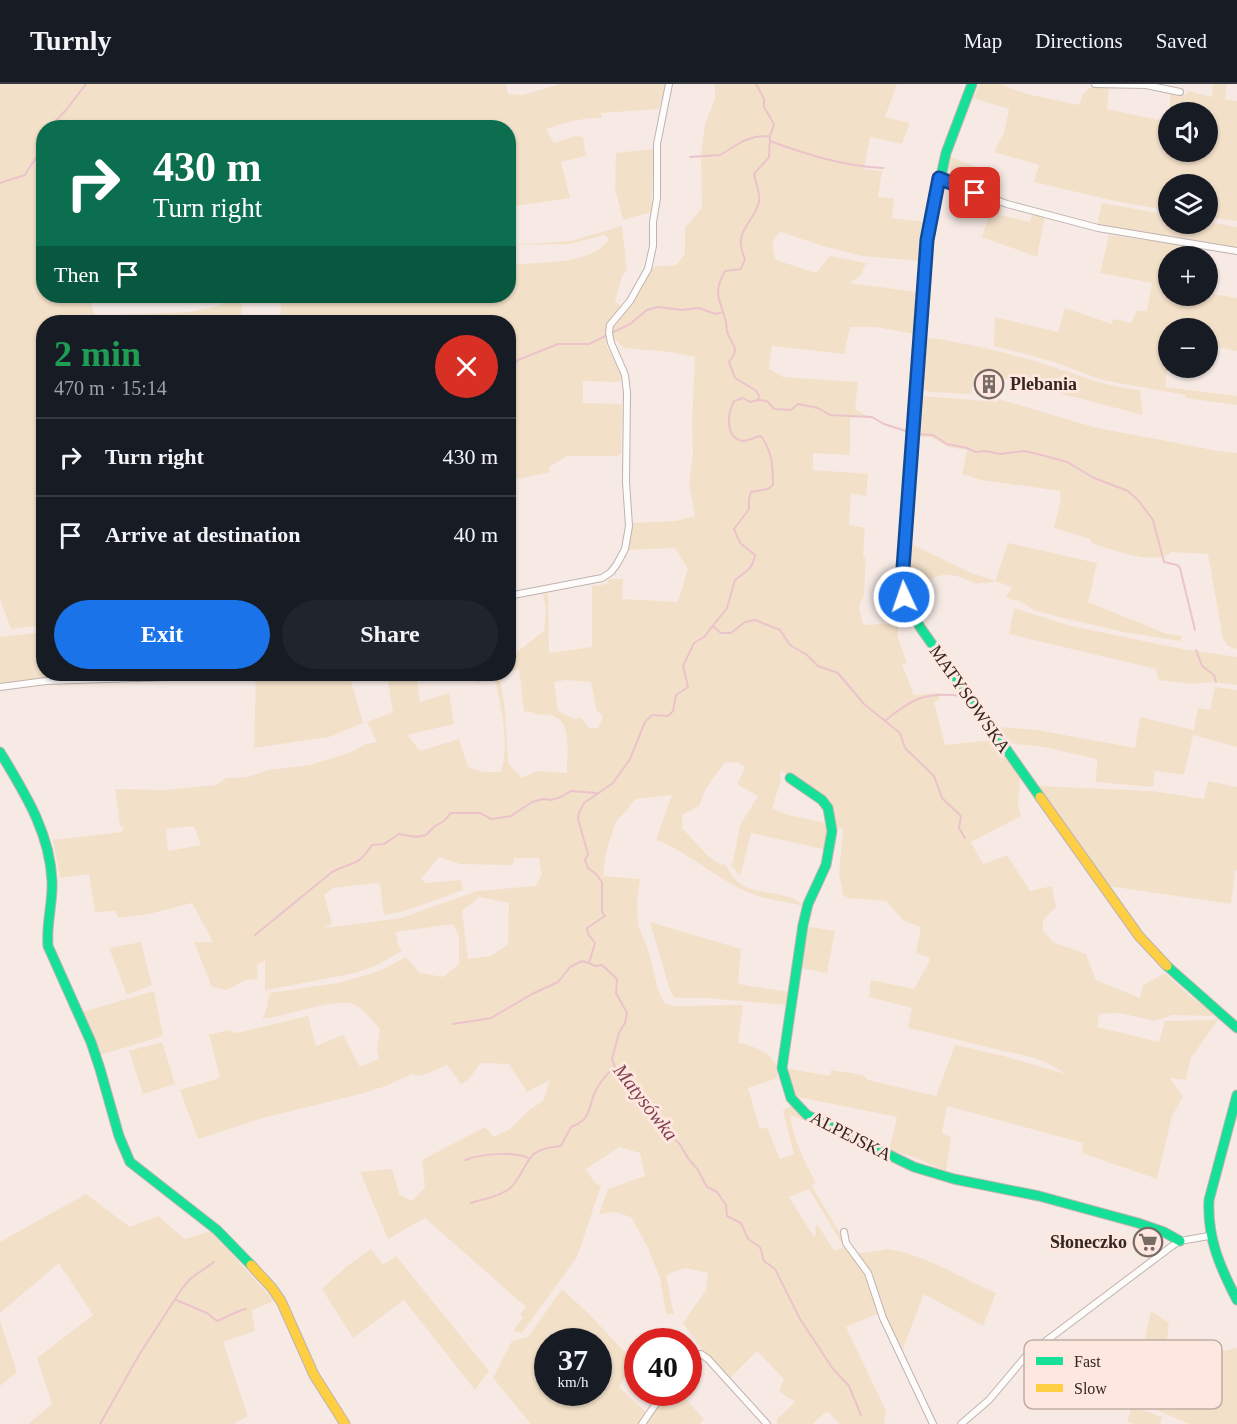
<!DOCTYPE html>
<html lang="en">
<head>
<meta charset="utf-8">
<style>
	:root { --surface:#171b24; --page:#20242c; --text:#f1f3f6; --muted:#9ea1a6; --line:#363941; --accent:#1a73e8 }
	body { margin:0; font-family:"Times New Roman",serif; background:var(--page); color:var(--text); height:100vh; display:flex; flex-direction:column; font-size:22px; white-space:nowrap }
	* { box-sizing:border-box; margin:0 }
	p { font-size:20px; color:var(--muted) }
	.icon { flex:none; width:33px; height:33px; fill:none; stroke:currentColor; stroke-width:2; stroke-linecap:round; stroke-linejoin:round }
	.map { position:relative; flex:1; overflow:hidden }
	.drawer { position:absolute; left:36px; top:231px; width:480px; height:366px; display:flex; flex-direction:column; background:var(--surface); border-radius:24px; box-shadow:0 2px 4px #0004 }
	.drawer>* { flex:none }
	.top-card { position:absolute; left:36px; top:36px; width:480px; height:183px; border-radius:24px; box-shadow:0 2px 4px #0004; background:#0b6e4f; color:#fff; overflow:hidden }
	.tools { position:absolute; left:1158px; top:18px; display:grid; gap:12px }
	.tools a { display:grid; place-items:center; width:60px; height:60px; border-radius:50%; background:var(--surface); box-shadow:0 2px 4px #0004; font-size:30px }
	.speed { position:absolute; left:534px; top:1244px; display:flex; gap:12px; font-size:30px; font-weight:700; text-align:center }
	.speed>* { display:grid; place-content:center; width:78px; height:78px; border-radius:50%; background:var(--surface); box-shadow:0 2px 4px #0004; line-height:1 }
	.speed small { font-size:15px; font-weight:400 }
	.speed .limit { border:9px solid #d22; background:#fff; color:#111 }
	.pin { position:absolute; display:grid; place-items:center; width:51px; height:51px; color:#fff; margin:-26px; border-radius:12px; box-shadow:0 3px 9px #0006 }
	.me { position:absolute; width:66px; margin:-33px; rotate:357deg; stroke-linejoin:round; filter:drop-shadow(0 0 4px #0008) }
	.turn { display:flex; align-items:center; gap:21px; height:126px; padding:0 18px; font-size:27px }
	.turn .icon { width:78px; height:78px; stroke-width:2.5 }
	.turn b { display:block; font-size:42px; line-height:51px }
	.then { display:flex; align-items:center; height:57px; padding:0 18px; background:#0003; gap:12px; font-size:22px }
	.round { display:grid; place-items:center; flex:none; width:63px; height:63px; border-radius:32px; background:var(--page) }
	.head { display:flex; align-items:center; justify-content:space-between; height:102px; padding:0 18px }
	h1 { font-size:36px; font-weight:800; line-height:45px; color:#1e9e55 }
	.action { display:flex; gap:12px; margin-top:auto; padding:12px 18px }
	.action a { flex:1; height:69px; border-radius:36px; background:var(--accent); color:#fff; font-size:24px; font-weight:800; line-height:69px; text-align:center }
	.action a+a { background:var(--page); color:var(--text) }
	ul { padding:0; list-style:none }
	li { display:flex; align-items:center; gap:18px; height:78px; padding:0 18px; border-top:2px solid var(--line) }
	li div { flex:1 }
	li b { display:block; font-size:22px }
	li em { font-style:normal }
	header { display:flex; align-items:center; gap:36px; box-sizing:border-box; height:84px; padding:0 30px; background:var(--surface); border-bottom:2px solid var(--line) }
	header strong { font-size:28px }
	nav { display:flex; gap:33px; margin-inline-start:auto; font-size:21px }
	.map>svg:first-child { display:block }
	.green { fill:#f3e0c9; fill-rule:evenodd }
	.lines { fill:none; stroke-linecap:round; stroke-linejoin:round }
	.stream { stroke:#ebc3ca; stroke-width:2 }
	.street-casing { stroke:#bfb3af; stroke-width:8 }
	.fast-casing { stroke:#bfb3af; stroke-width:11 }
	.slow-casing { stroke:#bfb3af; stroke-width:11 }
	.street { stroke:#fefcfb; stroke-width:6 }
	.fast { stroke:#16e098; stroke-width:9 }
	.slow { stroke:#ffcf43; stroke-width:9 }
	.route-casing { stroke:#114b97; stroke-width:15 }
	.route { stroke:#1a73e8; stroke-width:10 }
	.labels { text-anchor:middle; stroke-width:6; stroke-linejoin:round; paint-order:stroke }
	.poi-label { font-size:18px; font-weight:bold; fill:#342621; stroke:#fee7de; text-anchor:start }
	.street-label { font-size:18px; fill:#342621; stroke:#fee7de }
	.water-label { font-size:20px; font-style:italic; fill:#803f51; stroke:#fee7de }
	.key { fill:#fee7de; stroke:#c1ada5; stroke-width:1.5 }
	.key-label { font-size:16px; fill:#342621 }
</style>
</head>
<body>
<header>
<strong>Turnly</strong>
<nav><a>Map</a><a>Directions</a><a>Saved</a></nav>
</header>
<div class="map">
<svg width="1237" height="1340" viewBox="0 0 1237 1340">
	<rect width="100%" height="100%" fill="#f7eae5"/>
	<path class="green" d="M0,0H506L508,10L523,11L560,0H666L659,25L601,29L602,34C582,33 565,39 546,45L554,59L576,52L583,53L586,72L561,78L570,114L509,123L508,44H44V212H89L95,232L188,228L214,223L238,212L242,223L241,238H44L43,541L11,545L0,515Z
		M715,0H897L885,33L910,39L902,60L870,53L864,85L882,87L878,113L894,114L892,134L925,138L919,177L862,172L826,163L781,148C771,155 771,166 776,176L816,189L830,172L866,179L860,192L849,199L918,208L915,250L876,243H850L844,270L772,262L769,285L783,293L858,298L855,325L867,332L850,334V371L813,369V386L868,390L866,412L851,409L849,441L865,444L863,473H866L864,511L859,522L863,541L898,539V554L907,579L902,580L914,611L940,609L938,617L934,618L945,661L992,656L1020,693L1018,722L1021,732L971,758L983,780L1007,771L1030,807L1052,802L1056,823L1043,836V847L1053,858L1086,870L1096,896L1140,914L1143,901L1165,889L1190,912L1214,929L1212,932L1172,931L1155,937L1120,929L1099,930L1097,943L1159,958L1165,937L1211,936L1220,933L1191,974L1186,996L1170,994L1183,1013L1172,1032L1157,1095L1082,1069L1083,1059L947,1022L942,1049L951,1053L946,1087L913,1073L889,1066L897,1033L793,1012L785,984L830,992L831,986L863,991L868,996L936,1012L955,961L1004,972L1065,990C1040,971 1019,971 991,964C963,957 936,950 908,944L912,924L869,913L871,896L914,905L930,876L928,873L916,869L921,843L904,837L886,817L848,814L843,811L839,790L843,745L834,744L833,722L816,708L780,686L781,696L772,724L788,731L827,739V766L751,749L740,792L730,779H733L740,741L758,712L737,700L745,683L738,678L725,679C714,692 704,705 699,722L682,731V744L707,771L721,781L725,780C729,786 733,795 739,799C759,813 790,805 805,823C789,817 771,817 755,811C719,798 691,769 656,756L672,711L636,715L615,739L606,769L603,792L640,795L637,817L638,841L649,868L657,902L664,919L673,922L743,921L738,959C750,960 769,968 775,979C777,983 777,989 777,994L748,1004L760,1045L767,1043L780,1075L794,1070L783,1026L791,1022L813,1040L790,1031C794,1057 804,1077 816,1099L811,1101L840,1149L845,1162L867,1195L879,1229L846,1243L886,1327L884,1340H840L827,1327L812,1340H777V1335L795,1318L779,1307L784,1295L757,1267L730,1294L700,1263L683,1239L706,1206L708,1189L685,1184L666,1191L674,1230H666L660,1194L648,1164L631,1133L615,1128L599,1130L608,1105L645,1092L640,1069L619,1063L586,1085L595,1099L601,1102L577,1173L522,1249L513,1247L523,1233L520,1230L526,1223L425,1134L388,1155L360,1088L392,1085L399,1110L412,1117L425,1103L422,1076L485,1043L494,1053L510,1045L529,1026L543,1017L550,996L527,1008L509,980L481,979L467,997L461,1000L447,981L421,992L412,990L386,1002L360,1010L263,1034L198,1055L180,1006L220,994L209,951L228,946L237,949L308,932L316,962L343,951L360,983L379,975L377,966L380,945C373,938 362,923 353,920C335,914 284,933 262,935C268,927 266,919 270,909L338,899L379,887L406,873L420,889L443,893L459,880V852L453,840L396,848L398,861L402,867L377,881L355,889L267,906L265,908V877L257,881L258,895L246,896L227,906L212,903L194,858H213L192,819L149,830L118,834L116,827L95,828L89,790L60,794L53,756L122,748L124,743L120,742L115,705L164,706L217,701L226,694L248,693L268,686L310,681L349,669L366,660L377,658L367,638L393,628L387,590H416L420,618L449,609L454,640L407,651L420,667L459,655L468,683L483,688H501C510,660 501,624 495,595L474,599L490,590H508L502,592L500,595L505,626L508,679L522,694L537,687L567,689C567,663 575,624 535,631V629L524,627L519,585L508,589L509,581L516,577L513,571L544,547L546,526L543,510L548,509L549,569L592,563V502L607,500L608,495H623L622,515L678,518L688,485L675,464L628,466L632,439L676,437L695,432L689,399L693,370L692,340L695,273L670,268L624,264L615,255L605,259L623,293L619,298L583,297V319L622,320L621,370L617,372H567L549,383L550,388L509,397L508,238H280L281,212H317V215L329,212H508L509,182C538,176 591,183 609,155L604,151L569,160L509,161L571,157L622,142L627,186L622,192L615,218L620,221L633,220L645,199L650,183L676,181L685,170V144L702,124L701,70L705,40L715,15ZM566,596L591,598L596,625L603,633L598,644H589L581,634L575,635L558,627L554,598ZM194,742L201,761L168,767L166,745ZM439,773L460,780L513,781L514,774H539L542,790L536,802L477,807L401,834L325,844L332,839L324,811L333,804L376,799L380,801L384,831L405,827L463,806L461,796L426,799L421,795ZM479,813L509,819L508,860L491,872L468,875L462,827ZM809,1105L844,1163L834,1167L818,1141L815,1143L816,1149L814,1153L789,1113Z
		M980,0H1000L1027,10L1079,21L1083,10L1091,3L1109,4L1107,25L1168,38V68H1208V28H1170V10L1185,11L1188,7L1212,13L1213,0H1227L1225,15L1237,17V137L1208,133V100H1168V126L1119,118L1034,98L1039,81L994,68L1004,49L1009,25L973,14Z
		M654,65L651,128L623,136L615,105L616,69Z
		M951,73L996,91L992,108L947,89L950,88L951,84H948Z
		M993,118L1002,122L1000,131L1030,138L1032,131L1045,132L1037,173L982,153Z
		M1102,119L1168,131V140H1208V138L1237,143V164L1113,146L1097,141Z
		M1109,151L1196,163L1194,172H1168V212H1208V209L1237,214V267L1208,261V244H1168V279L1165,303L1237,312V321L1186,314L1185,311L1102,296L1051,277L994,262L995,233L1058,248L1065,224L1112,240L1113,235L1131,239L1137,227H1147L1152,199L1100,189Z
		M934,254C972,261 1010,269 1047,281C1078,291 1107,303 1140,306L1143,331L994,292L975,289L971,310L930,308L922,305L926,255Z
		M922,312L998,318L999,315L1093,343L1213,366L1237,369V565L1228,562L1223,555L1208,470L1171,468C1155,483 1111,465 1091,459V455L1054,444L1061,415L1060,407L981,396L962,390L967,366L948,363L931,353H920Z
		M1008,459L1097,479L1088,518L1167,550L1182,552L1180,557L1124,548L1059,533L1034,526L1018,516L1016,517L1006,513L1012,503L995,497C989,500 983,498 976,500C944,484 934,489 911,513L909,488L911,460L969,488L995,497Z
		M1014,524L1071,542L1182,565L1237,573V601L1212,598L1192,600L1159,596L1156,585L1009,550Z
		M43,548L44,590H73L74,592L0,601V553Z
		M256,590H349L363,639L329,653L254,664Z
		M1215,603L1237,606V663L1193,651L1184,691L1155,687L1153,703L1096,698L1097,675L1044,663L1008,659L998,643L1037,646L1135,664L1140,633L1194,646L1198,624L1210,626Z
		M1208,697L1237,703V786L1235,787L1231,820L1108,802L1083,763L1038,702L1152,707L1204,715Z
		M650,838L741,865L738,900L790,908L787,921L705,914H675L670,907Z
		M812,843L835,847L827,889L800,884L806,844Z
		M141,858L152,901L127,911L109,864Z
		M154,907L163,952L100,971L83,928Z
		M162,958L175,1000L143,1010L129,967Z
		M86,1110L130,1143L158,1132L185,1155L211,1147L274,1217L252,1226L255,1247L223,1258L248,1332L233,1340H28L52,1320L37,1274L93,1231L59,1179L0,1229V1158Z
		M371,1165L383,1181L396,1172L489,1287L475,1306L404,1216L353,1254L322,1205L347,1182Z
		M888,1165C927,1171 960,1194 996,1209L983,1242L924,1210L901,1269L886,1233L872,1194L855,1170Z
		M562,1205L591,1232L632,1276V1283L619,1303L647,1329L639,1340H531L493,1294L512,1257L528,1253ZM548,1257H598V1308H548Z
		M1151,1227L1169,1239L1162,1293L1183,1305L1195,1263L1207,1270L1237,1264V1340H1189L1134,1316L1137,1307L1081,1288L1086,1271L1105,1274L1139,1283Z
		M0,1237L17,1288L0,1302Z
		M667,1308H679L704,1335L700,1340H645Z
		M1132,1322L1162,1333L1160,1340H1134L1127,1338Z"/>
	<g class="lines">
		<path class="stream" d="M756,0L764,15V23L774,40L770,52L769,73L754,90C755,97 761,111 759,118C752,142 732,147 745,175L741,185L725,187C712,211 720,214 726,238C727,241 726,244 727,247C730,261 742,262 729,278L735,294L755,306L759,311L758,316L750,318L743,314L734,317C728,328 724,354 743,357C748,357 755,353 761,352C772,367 773,382 773,401L768,405L751,408L749,415V425L734,445L740,459L755,471C753,485 745,488 735,496L727,524L704,553L694,559L683,582L688,603L676,611L673,627L668,632L652,631L645,638L630,675L613,699L584,719L579,729L578,735L588,770L585,776L588,784L596,790L602,798V828L605,832L587,844L588,850L595,859L589,879L595,882L602,881L617,895L616,909L627,929L625,939L619,949L612,975L615,983L624,994L635,1000L650,1018L662,1037L671,1046L674,1055L679,1059L688,1074L698,1086L707,1103L717,1108L726,1121L727,1132L741,1139L748,1155L760,1163L764,1177L775,1185L800,1235L833,1285L849,1302L861,1331
			M49,44L66,26L86,0
			M770,57C808,71 843,82 883,84
			M690,73L720,71L743,57L755,53L769,52
			M0,99L25,91C30,81 41,69 44,60
			M508,286L518,276L558,260H589L630,240L647,226L658,223L682,226L699,224L715,230L723,228
			M758,316L767,317L774,325L791,326L798,320L818,324L830,331L872,333L884,340L906,347
			M917,350L933,351L947,360L967,364L976,368L985,367L1000,370L1024,367L1038,370L1067,378L1094,394L1128,407L1138,416L1153,436L1164,478L1177,481L1180,484L1195,546
			M713,542L721,549H731L745,538L755,536L780,546L790,561L807,571L818,582L838,589L864,620L900,649L905,664L934,692L942,714L961,732L959,744L965,754
			M1196,566L1202,582L1214,591L1216,598
			M976,615H977
			M886,636C911,615 927,607 961,612
			M255,851L332,788C352,777 357,784 372,761L384,760L399,750L416,753L426,751L435,742L444,737L451,729H480L491,735L511,732L532,718L543,715L551,716L561,713L571,707L596,709
			M453,940L491,934L532,910L558,898L570,883L582,877L589,879
			M465,1076C480,1070 514,1067 528,1074
			M471,1119C483,1115 507,1111 514,1100C532,1076 525,1065 561,1062L571,1043C590,1036 588,1027 594,1010C598,1001 607,990 614,983
			M176,1216L207,1229L217,1237C229,1233 233,1228 246,1225
			M100,1340L139,1271L181,1206L190,1195L214,1178"/>
		<g class="street-casing">
			<path id="street" d="M1095,0L1146,1L1180,8
				M939,94L1007,120L1098,144L1237,167
				M508,512L602,494L611,488L617,480L625,465L629,442L626,398L627,309L625,291L611,259L609,249L610,241L630,217L648,185L653,162V138L657,114V60L669,0
				M0,603L46,597L166,593L196,590
				M844,1148L846,1159L868,1189L883,1234L933,1340
				M688,1274L692,1271L701,1270L708,1275L767,1340
				M642,1340L664,1308
				M961,1340L989,1316L1026,1272L1172,1162L1180,1157L1209,1152"/>
		</g>
		<g class="fast-casing">
			<path id="fast" d="M972,0L946,69L927,156L903,484L904,513L920,543L1040,713
				M0,668C24,708 50,748 52,797C53,819 46,840 48,862L91,958L100,985L119,1052L130,1078L217,1146L251,1181
				M790,694L822,716L828,724L832,747L826,781L808,820L803,841L782,984L791,1014L807,1031L914,1083L954,1095L1039,1112L1138,1139L1164,1148L1180,1157
				M1167,882L1237,944
				M1237,1011L1209,1116C1207,1154 1220,1183 1237,1216"/>
		</g>
		<g class="slow-casing">
			<path id="slow" d="M1040,713L1139,852L1167,882
				M251,1181L272,1204L281,1217L314,1291L345,1340"/>
		</g>
		<use href="#street" class="street"/>
		<use href="#fast" class="fast"/>
		<use href="#slow" class="slow"/>
	</g>
	<g class="lines">
		<g class="route-casing">
			<path id="route" d="M904,513L903,484L927,156L939,94L975,109"/>
		</g>
		<use href="#route" class="route"/>
	</g>
	<defs>
		<g id="building-ring" transform="scale(1.5)"><circle r="9.5" fill="#fee7de" stroke="#786b66" stroke-width="1.5"/><path d="M-4-6H4V6H1V3H-1V6H-4ZM-2.5-4.3h1.7v1.8h-1.7ZM.8-4.3h1.7v1.8H.8ZM-2.5-1h1.7V.8h-1.7ZM.8-1h1.7V.8H.8Z" fill="#786b66"/></g>
		<g id="supermarket-ring" transform="scale(1.5)"><circle r="9.5" fill="#fee7de" stroke="#786b66" stroke-width="1.5"/><path d="M-6-5.5h2.5l.6 2H6L4.5 2H-2.5L-4.4-4H-6ZM-1.5 3.2a1.3 1.3 0 1 0 .1 0ZM3 3.2a1.3 1.3 0 1 0 .1 0Z" fill="#786b66"/></g>
	</defs>
	<g fill-rule="evenodd">
		<use href="#building-ring" x="989" y="300"/>
		<use href="#supermarket-ring" x="1148" y="1158"/>
	</g>
	<g class="labels">
		<g class="poi-label">
			<text x="1010" y="306">Plebania</text>
			<text x="1127" y="1164" text-anchor="end">Słoneczko</text>
		</g>
		<g class="street-label">
			<text transform="translate(970 615) rotate(55)" y="6">MATYSOWSKA</text>
			<text transform="translate(851 1052) rotate(27)" y="6">ALPEJSKA</text>
		</g>
		<g class="water-label">
			<text transform="translate(646 1018) rotate(52)" y="7">Matysówka</text>
		</g>
	</g>
	<rect x="1024" y="1256" width="198" height="69" rx="9" class="key"/>
	<rect x="1036" y="1273" width="27" height="8" fill="#16e098"/>
	<rect x="1036" y="1300" width="27" height="8" fill="#ffcf43"/>
	<g class="key-label">
		<text x="1074" y="1283">Fast</text>
		<text x="1074" y="1310">Slow</text>
	</g>
</svg>
<div class="tools">
<a><svg class="icon" aria-label="sound" viewBox="0 0 24 24"><path d="M4 9h4l5-4v14l-5-4H4zM17 9q2 3 0 6"/></svg></a>
<a><svg class="icon" aria-label="layers" viewBox="0 0 24 24"><path d="M12 4l9 5-9 5-9-5zM3 14l9 5 9-5"/></svg></a>
<a>+</a>
<a>−</a>
</div>
<div class="speed"><div>37<small>km/h</small></div><div class="limit">40</div></div>
<div class="pin" style="left:975px;top:109px;background:#d93025"><svg class="icon" aria-label="arrive" viewBox="0 0 24 24"><path d="M6 21V4h12l-3 4 3 4H6"/></svg></div>
<svg class="me" style="left:904px;top:513px" viewBox="-20 -20 40 40"><circle r="17" fill="#1a73e8" stroke="#fff" stroke-width="3"/><path d="M0-11L8 9 0 5-8 9z" fill="#fff"/></svg>
<div class="top-card">
<div class="turn"><svg class="icon" aria-label="right" viewBox="0 0 24 24"><path d="M7 20v-9h11M14 6l5 5-5 5"/></svg><div><b>430 m</b>Turn right</div></div>
<div class="then">Then<svg class="icon" aria-label="arrive" viewBox="0 0 24 24"><path d="M6 21V4h12l-3 4 3 4H6"/></svg></div>
</div>
<section class="drawer">
<div class="head"><div><h1>2 min</h1><p>470 m · 15:14</p></div><a class="round" style="background:#d93025;color:#fff"><svg class="icon" aria-label="close" viewBox="0 0 24 24"><path d="M6 6l12 12M18 6L6 18"/></svg></a></div>
<ul>
<li><svg class="icon" aria-label="right" viewBox="0 0 24 24"><path d="M7 20v-9h11M14 6l5 5-5 5"/></svg><div><b>Turn right</b></div><em>430 m</em></li>
<li><svg class="icon" aria-label="arrive" viewBox="0 0 24 24"><path d="M6 21V4h12l-3 4 3 4H6"/></svg><div><b>Arrive at destination</b></div><em>40 m</em></li>
</ul>
<div class="action"><a>Exit</a><a>Share</a></div>
</section>
</div>
</body>
</html>
